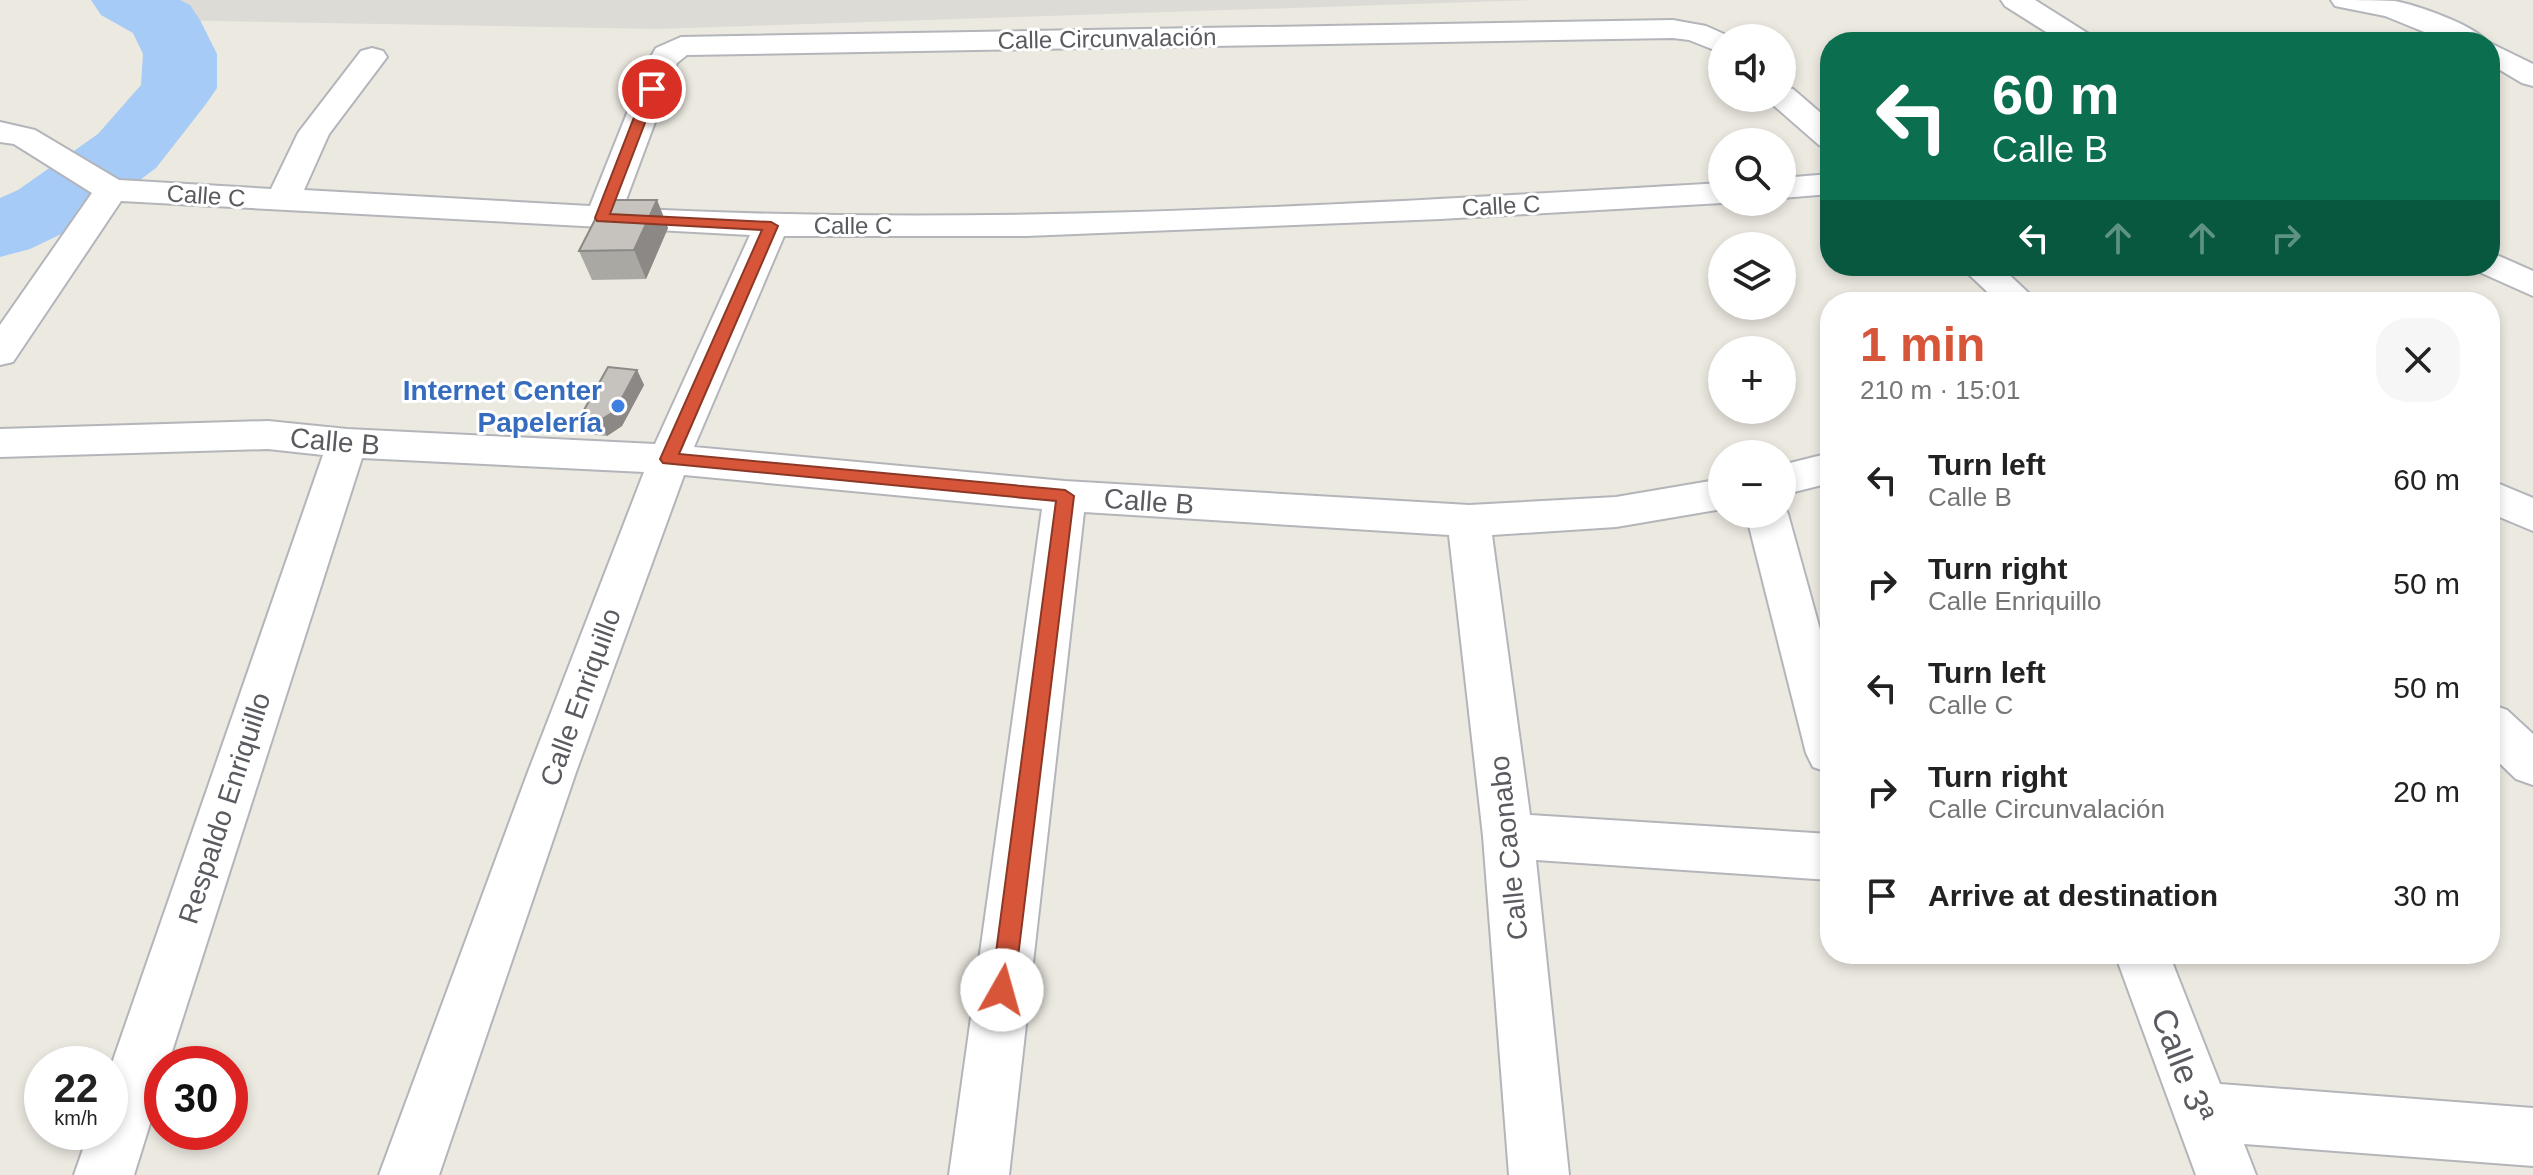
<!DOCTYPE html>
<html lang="en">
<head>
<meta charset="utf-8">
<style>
	:root { --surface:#fff; --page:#f6f6f6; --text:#222; --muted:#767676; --accent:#d7563a }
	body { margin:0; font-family:Helvetica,sans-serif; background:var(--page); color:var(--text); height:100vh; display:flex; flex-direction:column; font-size:30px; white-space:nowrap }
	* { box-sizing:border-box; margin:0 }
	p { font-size:26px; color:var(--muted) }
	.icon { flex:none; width:44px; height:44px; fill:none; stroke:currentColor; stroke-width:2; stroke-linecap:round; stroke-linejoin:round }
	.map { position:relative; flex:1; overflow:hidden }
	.side { position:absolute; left:1820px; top:292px; width:680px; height:672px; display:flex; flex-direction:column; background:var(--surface); border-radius:32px; box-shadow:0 4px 12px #0003 }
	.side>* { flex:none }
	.banner { position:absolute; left:1820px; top:32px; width:680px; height:244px; border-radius:32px; box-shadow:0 4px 12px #0003; background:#0b6e4f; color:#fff; overflow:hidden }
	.controls { position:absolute; left:1708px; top:24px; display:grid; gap:16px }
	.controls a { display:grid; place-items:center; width:88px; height:88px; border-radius:50%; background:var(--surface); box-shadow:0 4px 12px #0003; font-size:40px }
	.speed { position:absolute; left:24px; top:1046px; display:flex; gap:16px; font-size:40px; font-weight:700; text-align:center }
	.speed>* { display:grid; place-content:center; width:104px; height:104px; border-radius:50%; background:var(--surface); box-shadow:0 4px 12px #0003; line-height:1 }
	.speed small { font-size:20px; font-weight:400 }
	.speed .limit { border:12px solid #d22; background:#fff; color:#111 }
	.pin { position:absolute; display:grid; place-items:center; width:68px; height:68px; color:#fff; margin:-34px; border:4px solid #fff; border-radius:50%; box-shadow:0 2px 8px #0007 }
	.me { position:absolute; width:88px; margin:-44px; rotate:7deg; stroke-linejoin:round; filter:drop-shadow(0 0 6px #0008) }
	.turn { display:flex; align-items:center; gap:28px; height:168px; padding:0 40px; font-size:36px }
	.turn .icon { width:104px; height:104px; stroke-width:2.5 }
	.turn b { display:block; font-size:56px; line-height:68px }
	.lanes { display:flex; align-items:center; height:76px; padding:0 40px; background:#0003; justify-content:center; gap:40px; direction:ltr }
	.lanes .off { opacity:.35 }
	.round { display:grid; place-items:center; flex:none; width:84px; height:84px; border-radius:32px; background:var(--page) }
	.overview { display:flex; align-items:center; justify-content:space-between; height:136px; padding:0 40px }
	h1 { font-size:48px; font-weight:700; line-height:60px; color:var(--accent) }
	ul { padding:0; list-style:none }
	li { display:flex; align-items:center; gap:24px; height:104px; padding:0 40px }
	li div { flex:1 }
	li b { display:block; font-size:30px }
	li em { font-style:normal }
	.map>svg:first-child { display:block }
	.industrial { fill:#dcdbd5 }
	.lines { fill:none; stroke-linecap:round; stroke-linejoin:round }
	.river { fill:#a5cbf6; fill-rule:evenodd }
	.street-casing { stroke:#b3b5ba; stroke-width:4 }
	.street { fill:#fff; fill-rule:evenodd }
	.wall { fill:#aaa8a3 }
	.shaded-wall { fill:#8b8885 }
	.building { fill:#c6c3be; stroke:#8b8885; stroke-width:2 }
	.route { fill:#d7563a; stroke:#8c3826; stroke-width:2 }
	.shop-dot { fill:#3f7fe0; stroke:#fff; stroke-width:3 }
	.labels { text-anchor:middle; stroke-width:6; stroke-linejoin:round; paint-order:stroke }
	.far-street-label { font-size:24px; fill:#595b60; stroke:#fff }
	.shop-label { font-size:28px; font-weight:bold; fill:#366cbe; stroke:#fff; text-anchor:end }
	.street-label { font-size:28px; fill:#595b60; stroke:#fff }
	.near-street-label { font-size:34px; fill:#595b60; stroke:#fff }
</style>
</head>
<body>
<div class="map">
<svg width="2533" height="1175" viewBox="0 0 2533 1175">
	<rect width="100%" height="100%" fill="#ebe9e0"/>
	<path class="industrial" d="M126,0H1532L657,29L164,20Z"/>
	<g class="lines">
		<path class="river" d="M91,0H180L190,5L200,20L217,54V88L206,104L156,168L78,226L30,249L0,257V198L18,190L98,134L141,85L143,54L133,33L101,15Z"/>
		<g class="street-casing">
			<path id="street" d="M2001,0H2035L2092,36L2097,42H2062L2005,6Z
				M2331,0C2351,0 2375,0 2395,1C2416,5 2475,25 2487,42H2449L2385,16L2335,6Z
				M1673,20L1706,26L1733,38H1722V53L1689,40L1673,38L687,55L677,63L623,208C989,228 1356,204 1722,183V202H1726L1722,203L1440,219L1026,236H784L694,447L1065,481L1469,505L1616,497L1722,479V509L1616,527L1492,535L1530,815L1830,834V880L1536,860L1569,1175H1509L1483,836L1449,535L1084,512L1009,1175H949L1042,509L684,475L576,772L439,1175H379L528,772L644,472L362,458L168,1064H162V1085L134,1175H74L89,1132H110V1069L323,455L268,449L0,457V429L268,421L347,429L655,444L750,235L121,201L13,362L0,365V325L92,193L14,144L0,142V122L35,130L119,180L271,189L298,133L361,51L372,48L383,51L387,57L329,134L304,190L590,206L647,63L656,48L681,37Z
				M2490,43L2533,64V86L2522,83L2490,64Z
				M1782,87L1793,89L1830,121V148L1819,145L1771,103L1768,98H1782Z
				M1830,174V194L1782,198V178Z
				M2490,252L2533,271V296L2477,271L2474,266H2490Z
				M1960,266H2000L2038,302H1998Z
				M1830,453V483L1782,495V465Z
				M2490,480L2533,498V531L2490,513Z
				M1782,503L1788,514L1830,666V773L1813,767L1806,753L1746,514H1782Z
				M2490,704L2507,710L2533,734V785L2516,779L2490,754Z
				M2115,954H2169L2220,1084L2533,1108V1166L2244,1144L2256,1175H2196Z"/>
		</g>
		<use href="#street" class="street"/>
	</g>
	<path class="wall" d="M657,200L668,228L646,279L592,280L579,251Z
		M637,370L644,385L622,426L607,436L587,434L579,419Z"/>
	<path class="shaded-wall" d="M657,200L668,228L646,279L634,250Z
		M637,370L644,385L622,426L607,436L599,421Z"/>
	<path class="building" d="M605,200H657L634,250L579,251Z
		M608,367L637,370L615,411L599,421L579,419Z"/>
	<path class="route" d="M652,85L658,89L610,214L771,222L778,226L679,454L1065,490L1074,496L1014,990L1010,997L1002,1001L994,997L991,990L1056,501L663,463L660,459L762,230L597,221L595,218L645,89Z"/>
	<circle class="shop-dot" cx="618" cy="406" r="8"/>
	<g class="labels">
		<g class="far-street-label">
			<text transform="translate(1107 39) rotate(-1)" y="8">Calle Circunvalación</text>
			<text transform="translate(206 196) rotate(4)" y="8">Calle C</text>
			<text transform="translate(1501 206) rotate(-3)" y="8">Calle C</text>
			<text x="853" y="234">Calle C</text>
		</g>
		<g class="shop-label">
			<text x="602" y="400">Internet Center<tspan x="602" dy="32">Papelería</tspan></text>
		</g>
		<g class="street-label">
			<text transform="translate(335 441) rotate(5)" y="10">Calle B</text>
			<text transform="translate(1149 501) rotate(4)" y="10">Calle B</text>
			<text transform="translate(580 697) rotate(-70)" y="10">Calle Enriquillo</text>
			<text transform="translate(224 808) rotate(-72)" y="10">Respaldo Enriquillo</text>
			<text transform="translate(1508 848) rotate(-96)" y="10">Calle Caonabo</text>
		</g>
		<g class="near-street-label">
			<text transform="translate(2183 1065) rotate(69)" y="12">Calle 3ª</text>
		</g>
	</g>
</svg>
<div class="controls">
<a><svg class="icon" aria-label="sound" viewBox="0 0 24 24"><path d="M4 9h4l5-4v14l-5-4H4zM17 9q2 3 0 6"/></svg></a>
<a><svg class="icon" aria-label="search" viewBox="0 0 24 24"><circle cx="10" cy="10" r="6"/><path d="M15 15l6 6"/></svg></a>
<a><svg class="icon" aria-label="layers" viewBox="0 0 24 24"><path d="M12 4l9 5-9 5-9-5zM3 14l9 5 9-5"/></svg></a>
<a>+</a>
<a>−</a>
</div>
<div class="speed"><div>22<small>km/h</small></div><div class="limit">30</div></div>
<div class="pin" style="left:652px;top:89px;background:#d93025"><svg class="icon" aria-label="arrive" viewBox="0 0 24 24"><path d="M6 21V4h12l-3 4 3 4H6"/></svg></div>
<svg class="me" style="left:1002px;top:990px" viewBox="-20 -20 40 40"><circle r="19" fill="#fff"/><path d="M0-13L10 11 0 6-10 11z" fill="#d7563a"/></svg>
<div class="banner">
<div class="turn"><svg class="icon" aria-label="left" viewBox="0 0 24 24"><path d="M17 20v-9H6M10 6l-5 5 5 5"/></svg><div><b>60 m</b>Calle B</div></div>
<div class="lanes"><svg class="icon" aria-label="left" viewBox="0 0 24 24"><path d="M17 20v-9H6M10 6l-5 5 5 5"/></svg><svg class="icon off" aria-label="ahead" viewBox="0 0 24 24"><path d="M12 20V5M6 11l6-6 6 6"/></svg><svg class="icon off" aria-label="ahead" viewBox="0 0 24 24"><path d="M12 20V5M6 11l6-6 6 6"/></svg><svg class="icon off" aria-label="right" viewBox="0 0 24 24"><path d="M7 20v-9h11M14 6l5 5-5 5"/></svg></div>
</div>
<section class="side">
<div class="overview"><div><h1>1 min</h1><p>210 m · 15:01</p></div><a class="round"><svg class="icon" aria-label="close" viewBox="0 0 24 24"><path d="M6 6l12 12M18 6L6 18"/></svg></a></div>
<ul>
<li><svg class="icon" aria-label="left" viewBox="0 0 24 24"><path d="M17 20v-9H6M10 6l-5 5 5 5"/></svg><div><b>Turn left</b><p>Calle B</p></div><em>60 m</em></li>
<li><svg class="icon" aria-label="right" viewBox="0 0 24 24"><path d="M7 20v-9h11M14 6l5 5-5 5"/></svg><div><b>Turn right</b><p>Calle Enriquillo</p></div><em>50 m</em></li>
<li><svg class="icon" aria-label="left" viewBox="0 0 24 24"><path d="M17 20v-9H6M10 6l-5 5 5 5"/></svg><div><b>Turn left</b><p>Calle C</p></div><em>50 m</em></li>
<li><svg class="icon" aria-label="right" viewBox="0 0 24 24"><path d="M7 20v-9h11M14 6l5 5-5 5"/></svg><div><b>Turn right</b><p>Calle Circunvalación</p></div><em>20 m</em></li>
<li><svg class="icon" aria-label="arrive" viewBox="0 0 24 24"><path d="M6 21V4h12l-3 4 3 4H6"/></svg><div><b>Arrive at destination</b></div><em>30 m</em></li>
</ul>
</section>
</div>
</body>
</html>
